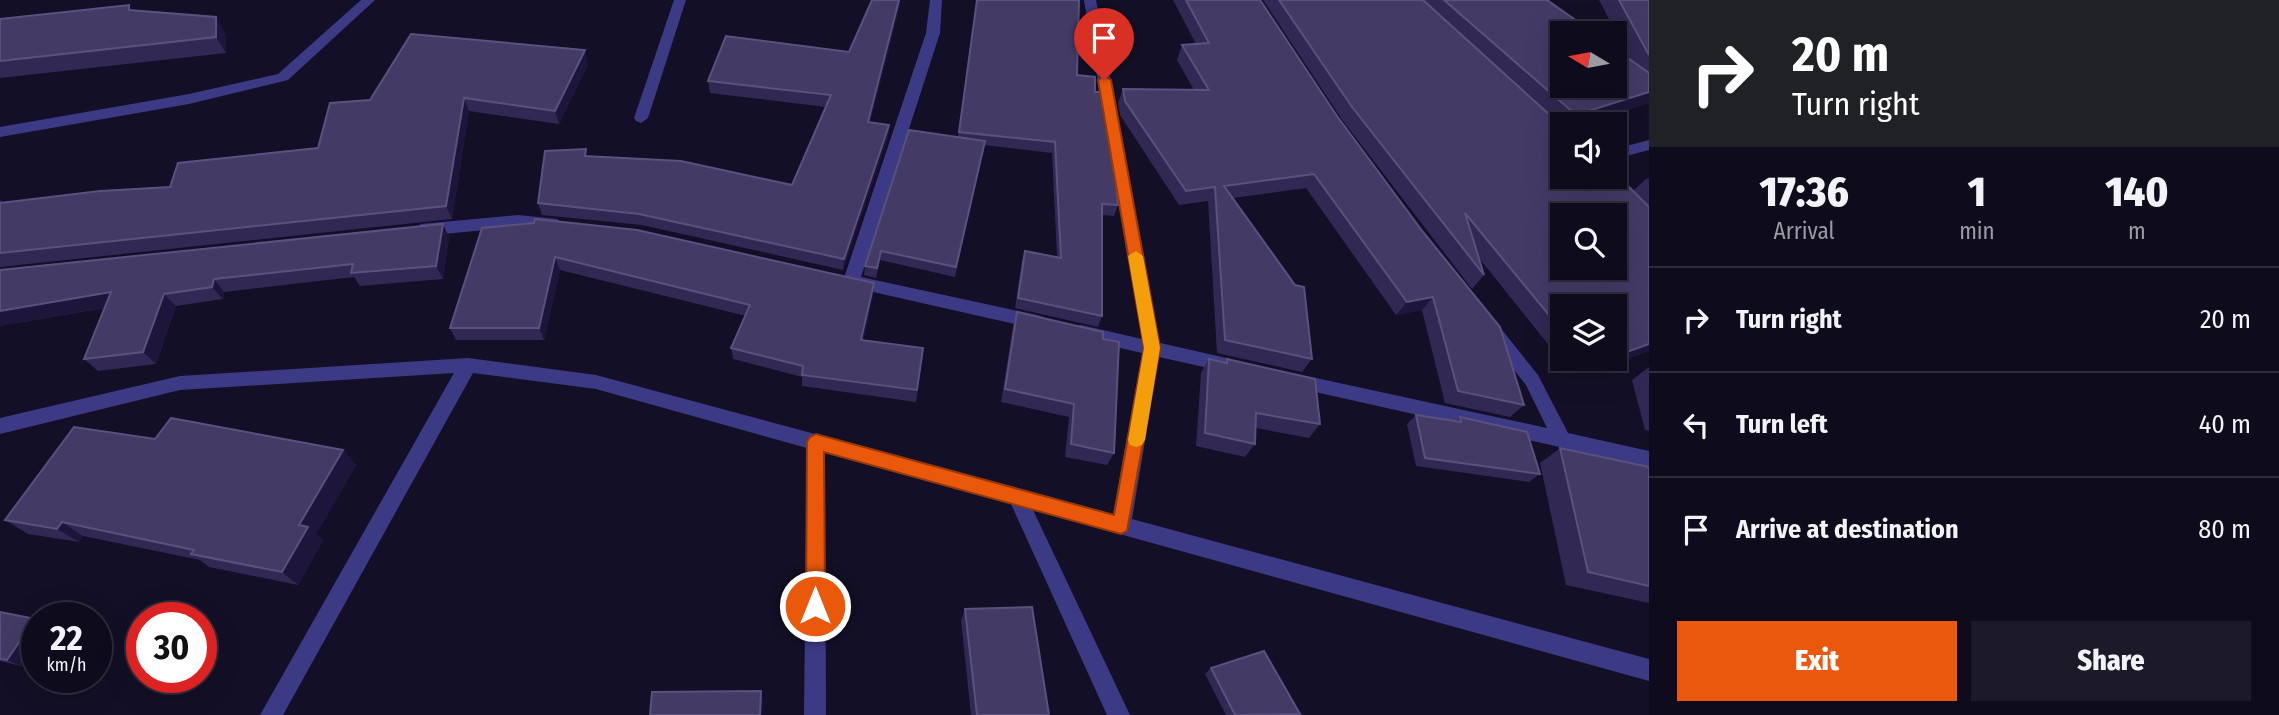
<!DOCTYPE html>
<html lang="en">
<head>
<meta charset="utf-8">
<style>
	:root { --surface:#0e0b1c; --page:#1c1929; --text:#f1f3f6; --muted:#9b9ba3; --line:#2e2b3b; --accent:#ea580c }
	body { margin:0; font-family:"Fira Sans Condensed",sans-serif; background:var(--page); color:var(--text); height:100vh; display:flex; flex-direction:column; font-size:26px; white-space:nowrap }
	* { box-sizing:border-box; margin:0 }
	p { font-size:23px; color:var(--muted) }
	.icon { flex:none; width:38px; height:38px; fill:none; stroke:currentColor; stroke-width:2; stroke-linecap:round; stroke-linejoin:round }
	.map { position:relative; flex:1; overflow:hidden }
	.panel { display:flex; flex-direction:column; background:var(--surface); width:630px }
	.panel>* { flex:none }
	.guide { background:#202124; color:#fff; overflow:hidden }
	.needle { width:46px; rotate:280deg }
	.fabs { position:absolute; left:1550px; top:21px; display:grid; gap:14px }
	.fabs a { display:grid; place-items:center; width:77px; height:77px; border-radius:0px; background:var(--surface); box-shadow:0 7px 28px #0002,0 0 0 2px var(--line); font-size:35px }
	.speed { position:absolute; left:21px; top:602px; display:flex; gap:14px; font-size:35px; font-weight:700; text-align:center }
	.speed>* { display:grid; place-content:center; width:91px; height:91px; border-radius:50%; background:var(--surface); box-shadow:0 7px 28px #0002,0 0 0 2px var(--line); line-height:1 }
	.speed small { font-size:18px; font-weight:400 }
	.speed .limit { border:10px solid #d22; background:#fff; color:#111 }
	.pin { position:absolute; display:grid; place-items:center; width:60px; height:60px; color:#fff; margin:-72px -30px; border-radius:50% 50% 50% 0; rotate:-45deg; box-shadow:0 0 7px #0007 }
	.pin .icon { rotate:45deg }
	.me { position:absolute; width:77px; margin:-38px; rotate:0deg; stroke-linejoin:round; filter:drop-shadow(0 0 5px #0008) }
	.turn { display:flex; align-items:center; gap:24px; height:147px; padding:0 28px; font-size:32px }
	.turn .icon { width:91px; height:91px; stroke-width:2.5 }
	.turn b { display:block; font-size:49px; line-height:60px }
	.eta { display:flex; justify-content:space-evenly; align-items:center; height:119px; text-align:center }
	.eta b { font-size:42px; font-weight:800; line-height:49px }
	.button { display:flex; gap:14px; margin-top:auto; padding:14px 28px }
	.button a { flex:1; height:80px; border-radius:0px; background:var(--accent); color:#fff; font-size:28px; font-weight:800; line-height:80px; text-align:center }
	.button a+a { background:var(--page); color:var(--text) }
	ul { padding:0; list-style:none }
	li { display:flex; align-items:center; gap:21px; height:105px; padding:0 28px; border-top:2px solid var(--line) }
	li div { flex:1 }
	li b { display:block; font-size:26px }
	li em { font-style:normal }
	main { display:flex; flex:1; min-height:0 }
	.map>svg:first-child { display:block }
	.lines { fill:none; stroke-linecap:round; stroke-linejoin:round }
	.minor { fill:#3d3a85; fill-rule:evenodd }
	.wall { fill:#312854; fill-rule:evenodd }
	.shaded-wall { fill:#1d163a }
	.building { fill:#433a66; stroke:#5a527e; stroke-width:2; fill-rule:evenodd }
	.route { fill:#ea580c; stroke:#983908; stroke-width:2 }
	.slow { fill:#f59e0b }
</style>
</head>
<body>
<main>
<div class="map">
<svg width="1649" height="715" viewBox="0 0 1649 715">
	<rect width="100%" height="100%" fill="#130f26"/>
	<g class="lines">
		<path class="minor" d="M361,0H375L288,80L189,104L0,137V127L189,94L278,74Z
			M674,0H686L648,118L641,123L636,121L634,118Z
			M930,0H942L940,33L861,277L1037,315L1043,317L1046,322L1043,327L1037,329L851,287L843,281L926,33Z
			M1084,0H1096L1160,343L1231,359L1237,361L1240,366L1237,371L1231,373L1159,357L1132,519L1649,659V681L1033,510L1130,715H1107L1011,504L825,453L826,715H804L807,448L596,389L473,373L283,715H260L454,373L180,390L0,434V418L180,376L468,358L596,375L1113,514L1142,353L1081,339L1075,337L1072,332L1075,327L1081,325L1142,339Z
			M1649,140V150L1615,159V149Z
			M518,215L557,219L565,225L557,231L518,227L421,236L413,230L421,224Z
			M1493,324L1499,326L1538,375L1568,433L1649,451V467L1293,387L1287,385L1284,380L1287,375L1293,373L1547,428L1526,385L1487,336L1484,331L1487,326Z"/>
	</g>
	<path class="wall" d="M977,0L1077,75L1095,92L1118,205L1114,216L1102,215V316L1098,327L1015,308L1022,261L1025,251L1057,257L1052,153L984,145L955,277L880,260L876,278L864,275L865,266L958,137Z
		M1173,0H1260L1524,405L1510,417L1445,403L1422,310L1396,315L1306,188L1233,198L1312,359L1302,372L1217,353L1208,201L1179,205L1120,115L1118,103L1123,89L1194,90L1177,60L1182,45L1196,44Z
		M1263,0H1547L1630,59L1599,0H1649V103L1581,124H1563V177L1633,191L1646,179L1649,178V351L1608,366L1571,373L1479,258L1484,275L1472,289L1343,121ZM1563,306H1615V359H1563Z
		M900,5L870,122L889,125L888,137L843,270L642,225L542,215L538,203L588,156L792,185L826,107L710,93L708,81L849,52Z
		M133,11L216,17L225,33L226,53L0,78V19Z
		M588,64L559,124L469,111L452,219L0,267V200L3,202L170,187L318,148L370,100Z
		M482,228L874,283L873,295L863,340L923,348L916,402L802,386V377L733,359L731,348L746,316L560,270L544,340H456L450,328Z
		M449,237L443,279L360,286L354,277L224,292L223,299L176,306L156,364L98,371L84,359L104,308L0,326V270Z
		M1017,312L1103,339L1114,453L1107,465L1065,457L1069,417L1001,402L1013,326Z
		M1209,359L1224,363L1227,359L1320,424L1309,438L1256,428L1255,444L1245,457L1196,446L1201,373Z
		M1649,367V431L1645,430L1632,380Z
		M1416,415L1456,421L1460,417L1540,474L1529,482L1416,466L1407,424Z
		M155,439L343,450L356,465L316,534L323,540L298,585L209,567L200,560L83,536L79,542L28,534L5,520Z
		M1560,448L1649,467V603L1566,585L1540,463Z
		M965,609L1049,715H971L961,621Z
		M0,612L37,620V643L21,666L0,661Z
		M1211,668L1298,715H1226L1205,674Z"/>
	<path class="shaded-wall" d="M899,0H900V5L867,134L868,122Z
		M216,17L225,33L226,53L216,37Z
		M585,50L588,64L559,124L555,111Z
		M1649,92V103L1581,124H1568L1576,115Z
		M464,98L469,111L452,219L446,206Z
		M889,125L888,137L843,270L844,259Z
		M443,224L449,237L443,279L436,266Z
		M555,257L560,270L544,340L539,328Z
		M214,279L224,292L223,299L212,287Z
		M874,283L873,295L861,352V340Z
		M111,292L124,304L0,326V311Z
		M164,294L176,306L156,364L143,352Z
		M1433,297L1422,310L1396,315L1407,302Z
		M1649,344V351L1608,366L1624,353Z
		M343,450L356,465L316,534L323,540L298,585L282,572L299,525Z
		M62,522L83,536L79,542L57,529Z
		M35,619L37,620V643L21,666L7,660Z
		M761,691L763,701L762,715H760Z"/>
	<path class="building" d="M872,0H899L868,122L889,125L844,259L639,214L538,203L545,151L586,149L585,156L681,161L792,185L831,95L708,81L726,36L849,52Z
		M977,0H1079L1077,75L1095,77V92H1102L1113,153L1118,205L1102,204V316L1018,298L1025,251L1061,258L1055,142L959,132Z
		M1186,0H1260L1337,116L1423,232L1500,327L1524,405L1458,391L1433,297L1407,302L1314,174L1224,186L1295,285L1304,287L1312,359L1225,340L1215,187L1186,191L1125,101L1123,89L1209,90L1182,45L1209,43Z
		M1279,0H1423L1563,127V177H1615V173L1649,207V344L1624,353L1615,355V306H1563V332L1465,213L1484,275L1352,107ZM1563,215H1615V268H1563Z
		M1444,0H1547L1594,33H1563V86H1615V49L1649,73V92L1576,115Z
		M1619,0H1649V55Z
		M129,5V10L216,17V37L0,61V19Z
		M411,34L585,50L555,111L464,98L446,206L0,253V203L100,191L170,187L178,163L318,148L330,103L370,100Z
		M909,130L985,141L956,267L881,251L877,268L865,266Z
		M535,219L637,230L874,283L861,340L923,348L917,390L802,375L803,366L731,348L750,305L555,257L539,328H450L482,228L534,223Z
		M443,224L436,266L351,273L353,264L214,279L212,287L164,294L143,352L84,359L111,292L0,311V270Z
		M1017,312L1103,332V339L1119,342L1114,453L1071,444L1074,404L1005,389Z
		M1209,359L1227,363V359L1315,379L1320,424L1256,413L1255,444L1205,433Z
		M1416,415L1461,422L1460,417L1527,432L1540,474L1425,458Z
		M171,418L343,450L299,525L308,527L282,572L191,554L194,550L62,522L57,529L5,520L74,427L155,439Z
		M1560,448L1649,467V586L1588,572Z
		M1032,607L1049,715H977L965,609Z
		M0,612L35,619L7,660L0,659Z
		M1264,651L1300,714L1235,715L1211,668Z
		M761,691L760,715H650L652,692Z"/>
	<path class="route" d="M1104,76L1111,80L1160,348L1127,531L1121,534L824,452L825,606L822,612L815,615L809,612L806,606L807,442L810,437L816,434L1114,515L1144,348L1098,80Z"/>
	<path class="slow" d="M1136,251L1143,256L1160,348L1145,440L1142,445L1136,447L1130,445L1128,440L1144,348L1128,256Z"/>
</svg>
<div class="fabs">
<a><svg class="needle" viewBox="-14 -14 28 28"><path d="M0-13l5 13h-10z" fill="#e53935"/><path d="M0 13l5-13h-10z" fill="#9b9ba3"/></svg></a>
<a><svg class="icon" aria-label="sound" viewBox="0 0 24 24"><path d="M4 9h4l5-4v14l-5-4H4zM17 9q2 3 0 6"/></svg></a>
<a><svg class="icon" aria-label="search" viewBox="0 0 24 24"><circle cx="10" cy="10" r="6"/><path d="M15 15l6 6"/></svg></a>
<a><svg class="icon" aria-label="layers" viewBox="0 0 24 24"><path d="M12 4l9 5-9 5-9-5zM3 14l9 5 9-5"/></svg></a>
</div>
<div class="speed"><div>22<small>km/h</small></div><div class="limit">30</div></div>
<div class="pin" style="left:1104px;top:80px;background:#d93025"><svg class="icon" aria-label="arrive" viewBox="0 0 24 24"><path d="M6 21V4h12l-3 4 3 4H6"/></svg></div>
<svg class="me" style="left:815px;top:606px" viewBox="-20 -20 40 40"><circle r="17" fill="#ea580c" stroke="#fff" stroke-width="3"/><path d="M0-11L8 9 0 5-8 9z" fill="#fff"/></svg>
</div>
<section class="panel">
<div class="guide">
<div class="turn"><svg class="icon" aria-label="right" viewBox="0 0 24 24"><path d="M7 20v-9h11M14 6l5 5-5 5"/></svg><div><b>20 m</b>Turn right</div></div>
</div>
<div class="eta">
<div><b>17:36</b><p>Arrival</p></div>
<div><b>1</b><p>min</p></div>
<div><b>140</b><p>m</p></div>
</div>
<ul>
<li><svg class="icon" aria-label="right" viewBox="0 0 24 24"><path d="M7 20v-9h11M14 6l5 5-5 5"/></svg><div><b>Turn right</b></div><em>20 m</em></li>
<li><svg class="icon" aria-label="left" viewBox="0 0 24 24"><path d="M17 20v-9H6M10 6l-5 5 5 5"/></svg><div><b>Turn left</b></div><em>40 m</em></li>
<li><svg class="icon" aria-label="arrive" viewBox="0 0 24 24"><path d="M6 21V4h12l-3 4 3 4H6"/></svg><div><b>Arrive at destination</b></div><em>80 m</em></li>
</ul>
<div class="button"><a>Exit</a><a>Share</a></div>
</section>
</main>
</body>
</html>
